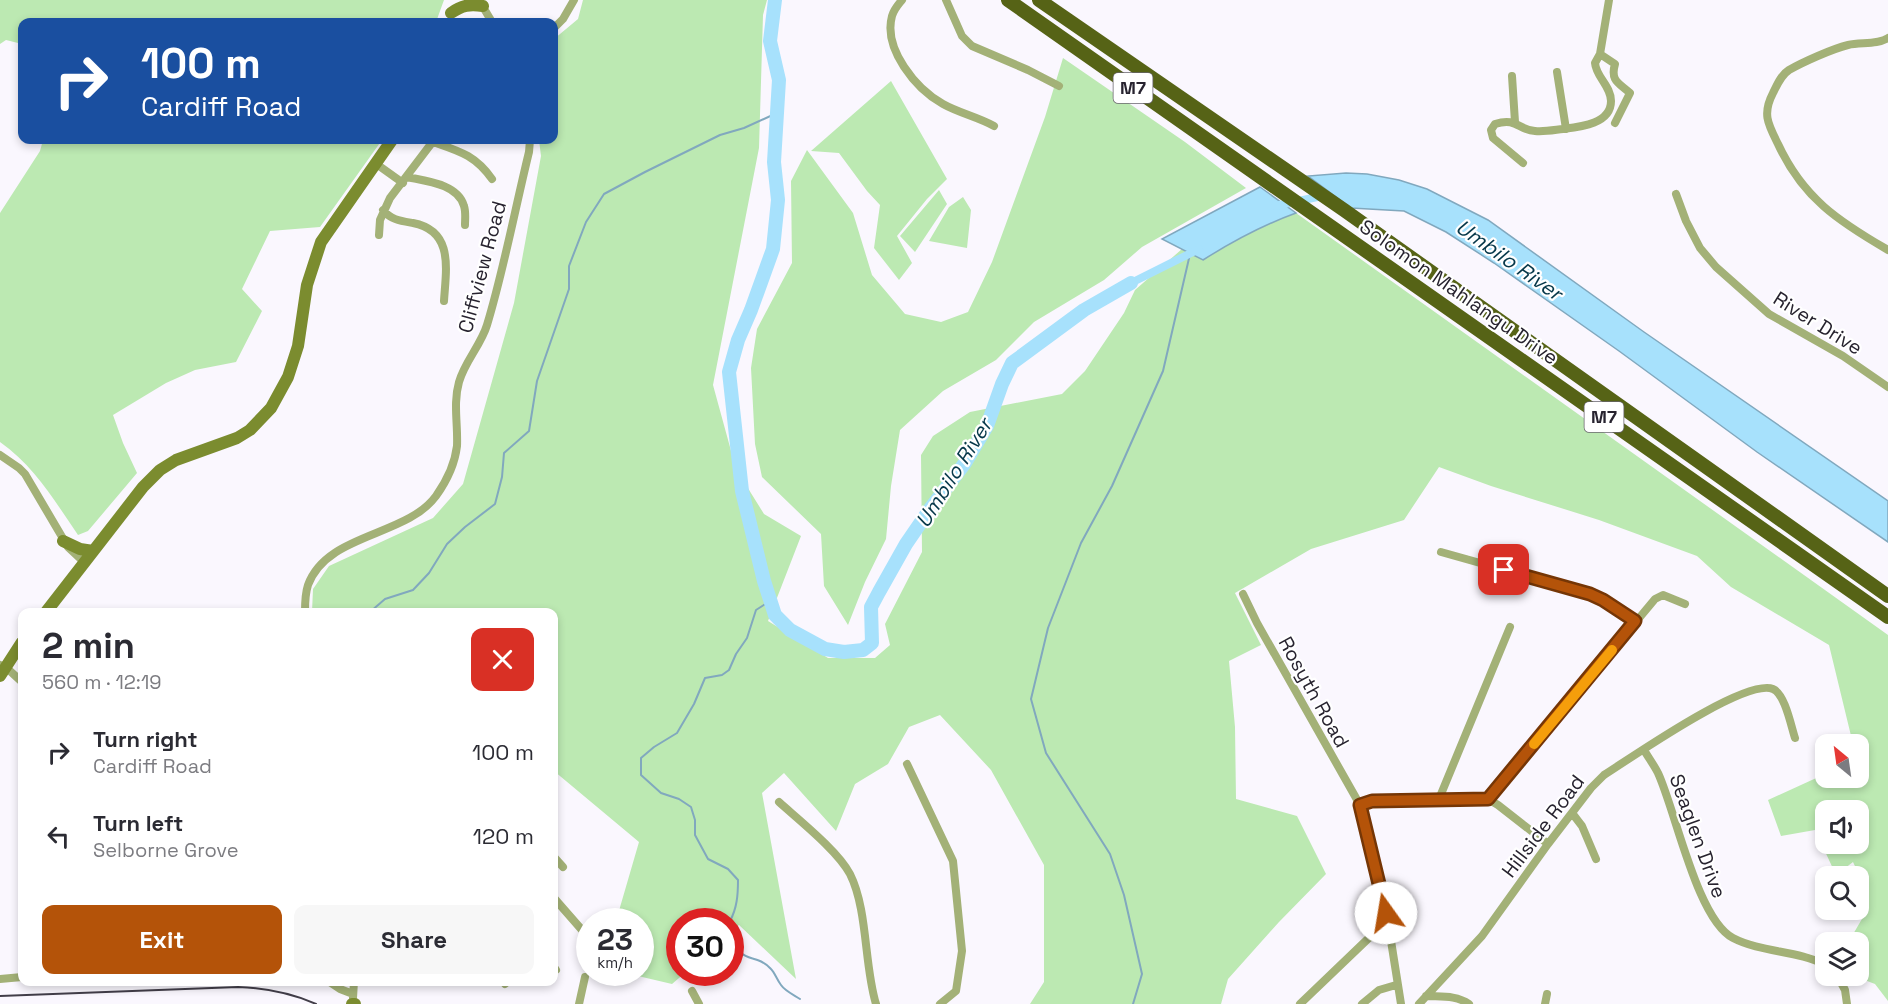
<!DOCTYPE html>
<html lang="en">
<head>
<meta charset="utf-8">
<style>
	:root { --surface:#fff; --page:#f7f7f7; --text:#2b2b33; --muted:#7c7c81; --accent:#b45309 }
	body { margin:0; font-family:"Space Grotesk",sans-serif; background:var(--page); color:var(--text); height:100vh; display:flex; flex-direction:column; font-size:22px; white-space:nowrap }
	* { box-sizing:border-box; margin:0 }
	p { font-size:20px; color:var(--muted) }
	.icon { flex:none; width:33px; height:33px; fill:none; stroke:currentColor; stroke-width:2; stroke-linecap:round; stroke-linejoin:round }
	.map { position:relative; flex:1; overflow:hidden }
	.drawer { position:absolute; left:18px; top:608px; width:540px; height:378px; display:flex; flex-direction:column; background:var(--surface); border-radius:12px; box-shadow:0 3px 9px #0003 }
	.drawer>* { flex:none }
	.hud { position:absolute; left:18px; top:18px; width:540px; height:126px; border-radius:12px; box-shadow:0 3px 9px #0003; background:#1a4fa0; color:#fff; overflow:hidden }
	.needle { width:39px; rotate:331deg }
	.controls { position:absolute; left:1815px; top:734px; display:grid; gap:12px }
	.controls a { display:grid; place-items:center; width:54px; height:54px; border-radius:12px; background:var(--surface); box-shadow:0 3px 9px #0003; font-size:30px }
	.speed { position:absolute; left:576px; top:908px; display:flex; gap:12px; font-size:30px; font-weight:700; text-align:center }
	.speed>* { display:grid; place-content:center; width:78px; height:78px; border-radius:50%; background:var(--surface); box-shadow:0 3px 9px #0003; line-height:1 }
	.speed small { font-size:15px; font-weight:400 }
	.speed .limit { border:9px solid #d22; background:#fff; color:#111 }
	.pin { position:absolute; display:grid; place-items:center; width:51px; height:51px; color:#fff; margin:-26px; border-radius:12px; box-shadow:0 3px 9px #0006 }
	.me { position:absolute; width:66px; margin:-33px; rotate:347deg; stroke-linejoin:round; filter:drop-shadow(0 0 4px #0008) }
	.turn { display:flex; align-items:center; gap:21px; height:126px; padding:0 24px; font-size:27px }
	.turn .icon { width:78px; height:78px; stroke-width:2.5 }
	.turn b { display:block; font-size:42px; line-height:51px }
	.round { display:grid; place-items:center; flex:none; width:63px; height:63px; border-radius:12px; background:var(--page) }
	.head { display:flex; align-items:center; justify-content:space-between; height:102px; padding:0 24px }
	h1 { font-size:36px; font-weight:600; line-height:45px }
	.primary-button { display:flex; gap:12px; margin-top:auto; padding:12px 24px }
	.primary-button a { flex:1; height:69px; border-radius:12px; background:var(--accent); color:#fff; font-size:24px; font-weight:600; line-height:69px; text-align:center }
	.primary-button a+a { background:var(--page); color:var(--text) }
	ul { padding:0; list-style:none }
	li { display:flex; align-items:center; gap:18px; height:84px; padding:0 24px }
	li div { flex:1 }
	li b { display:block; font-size:22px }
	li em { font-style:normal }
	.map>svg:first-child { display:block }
	.green { fill:#bce9b2; fill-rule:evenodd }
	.water { fill:#a7e1fc; stroke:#81a8be; stroke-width:1.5 }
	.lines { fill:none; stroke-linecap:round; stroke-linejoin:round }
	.stream { stroke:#81a8be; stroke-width:2 }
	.canal { stroke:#a7e1fc; stroke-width:8 }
	.river { stroke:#a7e1fc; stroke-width:14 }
	.minor { stroke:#a3b177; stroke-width:8 }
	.secondary { stroke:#7b8c2f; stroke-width:12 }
	.trunk { stroke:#566316; stroke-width:14 }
	.rail { stroke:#423e49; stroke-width:2 }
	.route-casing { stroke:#753606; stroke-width:15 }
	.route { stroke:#b45309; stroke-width:10 }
	.slow { stroke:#f59e0b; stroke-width:10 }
	.labels { text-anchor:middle; stroke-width:4.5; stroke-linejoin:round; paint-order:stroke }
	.shield { fill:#fff; stroke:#68656d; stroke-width:1.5 }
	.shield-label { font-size:18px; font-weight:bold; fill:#27232f }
	.street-label { font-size:20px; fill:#27232f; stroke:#fff }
	.water-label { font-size:21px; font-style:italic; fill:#06384a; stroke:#fff }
</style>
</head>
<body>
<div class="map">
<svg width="1888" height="1004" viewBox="0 0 1888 1004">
	<rect width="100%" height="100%" fill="#faf7fe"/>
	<path class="green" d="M0,0H444L436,22H22V44L6,40L0,44Z
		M583,0H767L763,15L759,148L713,385L736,469L764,514L801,536L768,621L828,658H875L890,645L885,624L922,552L921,455L933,436L970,412L1062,394L1085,371L1124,313L1135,290L1182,249L1203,260C1234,241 1262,225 1296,213L1888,635V1001L1875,984L1854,976L1858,975V942H1853L1852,936L1866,912L1862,881L1853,862L1836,875L1815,830L1781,836L1768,800L1825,774L1826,777H1858V744H1853L1829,645L1731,587L1697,556L1599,520L1491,486L1439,467L1404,520L1311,549L1235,593L1261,645L1229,661L1235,727L1236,799L1297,816L1326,874L1279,922L1228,979L1221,1004H1030L1044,982V865L991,770L940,715L909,727L888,764L855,784L836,831L784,773L762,793L796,979L739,925L731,931L730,921H680V972H686L672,984L621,972H640V921H616L639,842L554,771V612H312L313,589L329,566L433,518L463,484L514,303L541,156L539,140H554V39L578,19ZM1826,810H1858V843H1826Z
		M1063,58L1185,142L1246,188L1142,247L1104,280L1034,322L996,360L943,391L900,430L891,486L886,539L865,582L848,625L824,586L821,534L762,477L755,444L751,368L757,329L792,263L791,181L807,150L853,213L872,275L905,314L941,322L968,312L992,262L1045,117Z
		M891,81L947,179L927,199L897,236L912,263L899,280L874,248L880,205L867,191L839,153L811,151Z
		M43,140H382L320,227L270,231L242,289L262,311L236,362L195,370L166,383L113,415L123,443L137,473L88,531L78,535C54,500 35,467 0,442V213L40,151Z
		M939,190L947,204L915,252L900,236Z
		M963,197L971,210L967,248L929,241L949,207Z"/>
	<path class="water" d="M1346,173L1367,174L1399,180L1427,189L1488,220L1644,332L1888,501V542L1757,452L1619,351L1494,263L1446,232L1404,211L1351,208L1308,176Z
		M1260,187L1296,213C1263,225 1233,241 1203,260L1162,239Z"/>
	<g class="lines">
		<path class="stream" d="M370,612L385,599L413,590L429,573L447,544L465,527L495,504L502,477L504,453L529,431L537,381L569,289V266L586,222L604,194L645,172L720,135L744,128L777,113
			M730,921C737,908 738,895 738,880L728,869L708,859L695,835V820L691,807L679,799L661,793L641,775V758L654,747L677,733L694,704L705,678L722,675L729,670L736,654L747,638L756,610L770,601
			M730,932C742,969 753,950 771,969C775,973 777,980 781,985C785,991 794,995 800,999
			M1133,1004L1142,974L1124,895L1110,854L1046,753L1031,699L1048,628L1081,543L1112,486L1163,371L1190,254"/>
		<path class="canal" d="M1275,206L1322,196
			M1131,283L1199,249"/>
		<path class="river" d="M775,0L770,41L779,80L774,162L778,200L773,249L751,310L738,340L729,372L742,491L764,581L775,615L790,630L825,649L844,652L863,650L872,643L871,607L879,592L906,544L930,509L965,463L987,426L1002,384L1012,363L1084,310L1131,283"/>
		<path class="minor" d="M902,0C898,5 894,9 892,16C883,49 916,89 943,104C959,113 978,117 994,126
			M946,0L962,36L972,46L1028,70L1059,86
			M480,2L492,22
			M554,28L563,19L574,0
			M1888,38C1877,45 1861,42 1848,45C1832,49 1803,62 1789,70C1781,75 1777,85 1773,93C1762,114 1768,124 1778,144C1803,198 1838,221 1888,250
			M1600,54L1615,64C1610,81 1619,83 1630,93L1615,123
			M1557,72L1566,129
			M1512,76L1515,122
			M433,142C459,151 475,155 492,179
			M375,163L403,183
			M1523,163L1493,138L1491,130L1495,124C1517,117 1518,130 1535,131C1544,132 1554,130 1563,129C1580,127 1611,124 1611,101C1611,86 1596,77 1595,63L1600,54L1609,0
			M407,177C426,181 458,184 464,206C466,212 465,219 465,225
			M1676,194L1686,221L1700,248L1716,267L1769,314L1843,356L1888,387
			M383,210C391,220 401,221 413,223C454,231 446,269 444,301
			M379,235L380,220L390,198L434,140
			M0,455L19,468L25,474L68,547L84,562
			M1441,552L1590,594L1603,600L1635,621
			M1243,594L1257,623L1360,805
			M305,612C305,603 305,594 308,585C327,533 406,537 436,496C446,482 455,463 457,446C458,424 453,403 459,382C465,361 481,345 487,325C504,269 515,209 529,152L530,140
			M0,665L10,671L22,682
			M1644,750C1648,757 1654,765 1658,773C1676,812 1697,919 1733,938C1762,953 1797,950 1826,965
			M907,764L953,861L962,951L956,991L940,1004
			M1439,799L1510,627
			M1488,799L1655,599L1663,595L1685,604
			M779,802C799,820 838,851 850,874C868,910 864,965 876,1004
			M1572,813L1582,826L1596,859
			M554,857L563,867
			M554,898L589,938
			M554,967L556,970
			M1837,975L1845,990L1847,1004
			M0,979L22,977
			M328,981L340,989L353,994
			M503,981L505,984
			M692,991L699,1004
			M1426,996C1441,997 1456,995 1469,1004
			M353,998L354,981
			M579,1004L585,977
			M1300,1004L1373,934L1379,928L1387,926
			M1362,1004L1379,990L1396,985
			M1401,1004L1385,903L1360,805L1372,801L1488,799L1498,805L1548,844
			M1419,1004L1482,936L1548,844L1591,788L1604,775C1631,758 1745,678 1773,689C1785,694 1791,726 1795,738
			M1545,1004L1547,994"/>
		<path class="secondary" d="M451,13C462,5 470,4 483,6
			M63,541L80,549L93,551
			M46,612L143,487L160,470L176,460L237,438L250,430L271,408L288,377L298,346L307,285L321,242L392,140
			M0,676L22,642
			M352,1004H355"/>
		<path class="trunk" d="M1008,0L1888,617
			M1039,0L1344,210L1888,596"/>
		<path class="rail" d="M0,996L238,987C265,988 291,993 316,1004"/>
	</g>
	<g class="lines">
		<g class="route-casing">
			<path id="route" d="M1386,913L1360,805L1372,801L1488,799L1635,621L1603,600L1590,594L1504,570"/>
		</g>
		<use href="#route" class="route"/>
		<path class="slow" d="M1534,744L1612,650"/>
	</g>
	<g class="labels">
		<g class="shield">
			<rect x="1113.5" y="73" width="39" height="30" rx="4.5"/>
			<rect x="1584.5" y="402" width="39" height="30" rx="4.5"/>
		</g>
		<g class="shield-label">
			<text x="1133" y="94">M7</text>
			<text x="1604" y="423">M7</text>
		</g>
		<g class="street-label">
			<text transform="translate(482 267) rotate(-75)" y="7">Cliffview Road</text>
			<text transform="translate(1459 292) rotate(35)" y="7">Solomon Mahlangu Drive</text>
			<text transform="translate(1818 323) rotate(32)" y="7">River Drive</text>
			<text transform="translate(1314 692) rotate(61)" y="7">Rosyth Road</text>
			<text transform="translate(1543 826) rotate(-53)" y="7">Hillside Road</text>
			<text transform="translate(1698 836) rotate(70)" y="7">Seaglen Drive</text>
		</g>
		<g class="water-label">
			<text transform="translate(1509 260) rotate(35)" y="7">Umbilo River</text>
			<text transform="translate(954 473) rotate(-58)" y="7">Umbilo River</text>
		</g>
	</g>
</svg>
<div class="controls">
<a><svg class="needle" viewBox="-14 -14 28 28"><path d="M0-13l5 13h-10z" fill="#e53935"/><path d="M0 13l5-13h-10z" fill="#7c7c81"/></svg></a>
<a><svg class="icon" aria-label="sound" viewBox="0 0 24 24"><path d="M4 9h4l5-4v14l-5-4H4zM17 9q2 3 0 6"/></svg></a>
<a><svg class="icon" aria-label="search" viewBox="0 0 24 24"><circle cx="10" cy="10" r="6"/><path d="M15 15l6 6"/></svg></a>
<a><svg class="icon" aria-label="layers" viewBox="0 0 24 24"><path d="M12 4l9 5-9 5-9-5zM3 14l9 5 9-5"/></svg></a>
</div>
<div class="speed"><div>23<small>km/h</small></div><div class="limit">30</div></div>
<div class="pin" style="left:1504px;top:570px;background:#d93025"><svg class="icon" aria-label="arrive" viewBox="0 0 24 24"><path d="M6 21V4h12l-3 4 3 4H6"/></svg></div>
<svg class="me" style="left:1386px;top:913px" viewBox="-20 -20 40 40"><circle r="19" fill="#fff"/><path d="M0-13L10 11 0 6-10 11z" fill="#b45309"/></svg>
<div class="hud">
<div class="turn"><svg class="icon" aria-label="right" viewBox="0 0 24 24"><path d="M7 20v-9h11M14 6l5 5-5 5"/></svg><div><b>100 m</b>Cardiff Road</div></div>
</div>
<section class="drawer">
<div class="head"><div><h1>2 min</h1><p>560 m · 12:19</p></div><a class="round" style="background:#d93025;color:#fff"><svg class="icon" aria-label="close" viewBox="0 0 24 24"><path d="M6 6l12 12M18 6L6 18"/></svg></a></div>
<ul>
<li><svg class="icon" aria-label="right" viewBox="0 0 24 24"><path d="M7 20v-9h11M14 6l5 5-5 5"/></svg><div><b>Turn right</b><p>Cardiff Road</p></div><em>100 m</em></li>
<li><svg class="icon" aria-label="left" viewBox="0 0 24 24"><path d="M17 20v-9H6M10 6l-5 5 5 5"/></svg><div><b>Turn left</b><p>Selborne Grove</p></div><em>120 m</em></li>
</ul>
<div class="primary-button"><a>Exit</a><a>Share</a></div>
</section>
</div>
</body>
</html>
